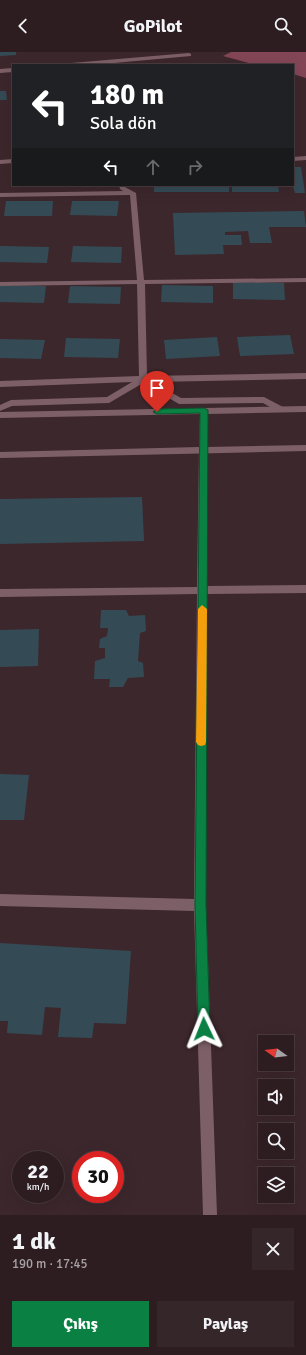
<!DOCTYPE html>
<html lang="tr">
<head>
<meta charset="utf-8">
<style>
	:root { --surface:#2d1d21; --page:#35262a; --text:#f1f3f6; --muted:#a7a2a5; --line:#483b3f; --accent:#0b8043 }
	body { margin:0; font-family:Signika,sans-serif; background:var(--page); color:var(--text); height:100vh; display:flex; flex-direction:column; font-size:15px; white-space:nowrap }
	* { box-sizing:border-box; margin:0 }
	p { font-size:13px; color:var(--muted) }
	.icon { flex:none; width:22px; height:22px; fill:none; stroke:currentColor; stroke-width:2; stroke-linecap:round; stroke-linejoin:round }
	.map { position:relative; height:1163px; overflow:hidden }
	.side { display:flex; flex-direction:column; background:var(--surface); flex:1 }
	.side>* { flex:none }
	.hud { position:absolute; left:12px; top:12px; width:282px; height:122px; border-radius:0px; box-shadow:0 4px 16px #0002,0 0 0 1px var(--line); background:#202124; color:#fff; overflow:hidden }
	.needle { width:26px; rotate:285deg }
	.buttons { position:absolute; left:258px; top:983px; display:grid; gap:8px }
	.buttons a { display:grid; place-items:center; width:36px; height:36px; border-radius:0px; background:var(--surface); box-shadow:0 4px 16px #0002,0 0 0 1px var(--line); font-size:20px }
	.speed { position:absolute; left:12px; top:1099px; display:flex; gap:8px; font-size:20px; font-weight:700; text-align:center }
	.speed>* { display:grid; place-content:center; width:52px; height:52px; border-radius:50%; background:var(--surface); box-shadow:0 4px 16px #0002,0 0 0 1px var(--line); line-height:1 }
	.speed small { font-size:10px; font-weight:400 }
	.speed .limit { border:6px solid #d22; background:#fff; color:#111 }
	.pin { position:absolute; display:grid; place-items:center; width:34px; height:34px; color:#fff; margin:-41px -17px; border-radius:50% 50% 50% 0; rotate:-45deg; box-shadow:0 0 4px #0007 }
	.pin .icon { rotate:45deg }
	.me { position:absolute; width:44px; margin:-22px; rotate:358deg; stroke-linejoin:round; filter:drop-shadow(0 0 3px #0008) }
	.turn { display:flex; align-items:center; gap:14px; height:84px; padding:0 12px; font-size:18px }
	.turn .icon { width:52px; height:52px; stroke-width:2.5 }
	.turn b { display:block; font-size:28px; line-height:34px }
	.lanes { display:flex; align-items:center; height:38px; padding:0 12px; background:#0003; justify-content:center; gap:20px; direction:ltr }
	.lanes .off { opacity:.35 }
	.round { display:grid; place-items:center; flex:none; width:42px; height:42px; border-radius:0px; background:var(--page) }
	.head { display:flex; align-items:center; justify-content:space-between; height:68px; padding:0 12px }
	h1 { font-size:24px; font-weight:800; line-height:30px }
	.action { display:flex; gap:8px; margin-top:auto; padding:8px 12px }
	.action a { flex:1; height:46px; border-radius:0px; background:var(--accent); color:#fff; font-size:16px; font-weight:800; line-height:46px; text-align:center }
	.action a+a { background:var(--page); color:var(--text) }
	header { display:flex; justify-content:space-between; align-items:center; height:52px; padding:0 12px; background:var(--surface); font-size:18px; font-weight:800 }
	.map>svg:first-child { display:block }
	.forest { fill:#834657 }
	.building { fill:#344b55 }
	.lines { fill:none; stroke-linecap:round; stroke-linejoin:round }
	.minor { fill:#7d6067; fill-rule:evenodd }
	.tertiary { fill:#7d6067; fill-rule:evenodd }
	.route { fill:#0b8043; stroke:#07532c }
	.slow { fill:#f59e0b }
</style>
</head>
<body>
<header><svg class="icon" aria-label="back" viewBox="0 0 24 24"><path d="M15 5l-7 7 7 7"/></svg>GoPilot<svg class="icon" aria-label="search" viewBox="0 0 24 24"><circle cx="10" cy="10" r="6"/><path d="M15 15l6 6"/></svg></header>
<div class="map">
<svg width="306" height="1163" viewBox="0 0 306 1163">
	<rect width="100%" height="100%" fill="#3c272c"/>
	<path class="forest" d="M231,0H306V26L293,22V13H256L223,4Z"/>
	<path class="building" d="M0,0H16V3L0,4Z
		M0,39H6L7,48H0Z
		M293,115H301L305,141H295L293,134Z
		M154,133H229V140H154Z
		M232,133H278L279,140H232Z
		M6,149H53L52,164H4Z
		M72,149H119L117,164L70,163Z
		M304,159L306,175H269L272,191H250L248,179L225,180V183H241L242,193H223L224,202L175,203L173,161Z
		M0,194L49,195L47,211L0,210Z
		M73,194L122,195L121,211L71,210Z
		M233,230L284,231L285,248L233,247Z
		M0,233L46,234L44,251L0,250Z
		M162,233L213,234V251L161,250Z
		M70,234L121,235L120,252L68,251Z
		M290,283L294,302L240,304L237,285Z
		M217,285L220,304L166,307L164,288Z
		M66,286L120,287L118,306L64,305Z
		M0,287L45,288L41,307L0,306Z
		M142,445L144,489L0,492V447Z
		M101,558H126L129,564L145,563L146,579L140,581L138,609L143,611L144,625L128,626L123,635H109L110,627H94L95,609L105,606V596H99L100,587L107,584L108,576H100Z
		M39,577L38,614L0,615V578Z
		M0,722L29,723L24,768H0Z
		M0,891L131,899L126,972L94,971L92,986L58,985L61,956L45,955L42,983L7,981L8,969H0Z"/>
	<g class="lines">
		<path class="minor" d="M189,1L191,2V4L92,13H68L71,11Z
			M13,16V20L0,21V17Z
			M306,104V108L293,109V105Z
			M13,107V111L0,112V108Z
			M119,133H125V135L136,141L144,228L306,226V230L145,232L147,324L306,321V327L153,330L181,346L264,345L283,355L284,357L283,359H277L263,351L179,352L143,331L109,351L12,354L0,359V353L11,348L107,345L132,330L0,335V329L139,324L137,232L0,234V230L137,228L130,143L0,145V141L123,139L120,137Z
			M203,395L207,398V534L306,533V541L207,542L206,853L217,1163H203L194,859L0,854V842L194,847L197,542L0,545V537L197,535L199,398Z"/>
		<path class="tertiary" d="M306,354V360L208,362L207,395L306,393V399L0,406V400L199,395L200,362L0,366V360Z"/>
	</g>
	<path class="route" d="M204,356L208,358L206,853L210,977L208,981L204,983L200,981L198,977L195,853L200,361L157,362L153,360L157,357Z"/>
	<path class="slow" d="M202,553L207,557L206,690L205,693L201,694L198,693L196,690L198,557Z"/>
</svg>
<div class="buttons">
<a><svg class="needle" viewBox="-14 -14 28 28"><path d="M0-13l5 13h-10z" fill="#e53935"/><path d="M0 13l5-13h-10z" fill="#a7a2a5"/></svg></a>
<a><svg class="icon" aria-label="sound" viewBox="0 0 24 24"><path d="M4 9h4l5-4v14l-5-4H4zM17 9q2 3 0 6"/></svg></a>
<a><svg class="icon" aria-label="search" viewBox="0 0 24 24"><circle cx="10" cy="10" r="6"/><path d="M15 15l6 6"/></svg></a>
<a><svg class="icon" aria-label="layers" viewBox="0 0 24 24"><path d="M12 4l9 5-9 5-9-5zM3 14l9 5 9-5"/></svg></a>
</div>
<div class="speed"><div>22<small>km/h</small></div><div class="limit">30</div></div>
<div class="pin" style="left:157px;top:360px;background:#d93025"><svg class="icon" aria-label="arrive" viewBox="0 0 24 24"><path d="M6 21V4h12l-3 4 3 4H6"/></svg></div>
<svg class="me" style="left:204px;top:977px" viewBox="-20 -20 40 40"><path d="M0-17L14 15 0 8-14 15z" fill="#0b8043" stroke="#fff" stroke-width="4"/></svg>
<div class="hud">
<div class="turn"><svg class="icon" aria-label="left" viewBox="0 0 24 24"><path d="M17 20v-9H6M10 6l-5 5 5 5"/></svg><div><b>180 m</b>Sola dön</div></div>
<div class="lanes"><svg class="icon" aria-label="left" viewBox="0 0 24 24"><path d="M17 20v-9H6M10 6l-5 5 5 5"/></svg><svg class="icon off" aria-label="ahead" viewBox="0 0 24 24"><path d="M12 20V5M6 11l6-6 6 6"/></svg><svg class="icon off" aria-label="right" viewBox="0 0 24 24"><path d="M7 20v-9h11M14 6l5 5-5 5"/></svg></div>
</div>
</div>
<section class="side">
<div class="head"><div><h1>1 dk</h1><p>190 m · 17:45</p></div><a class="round"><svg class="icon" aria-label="close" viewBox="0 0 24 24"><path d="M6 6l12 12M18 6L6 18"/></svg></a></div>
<div class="action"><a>Çıkış</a><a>Paylaş</a></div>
</section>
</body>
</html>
